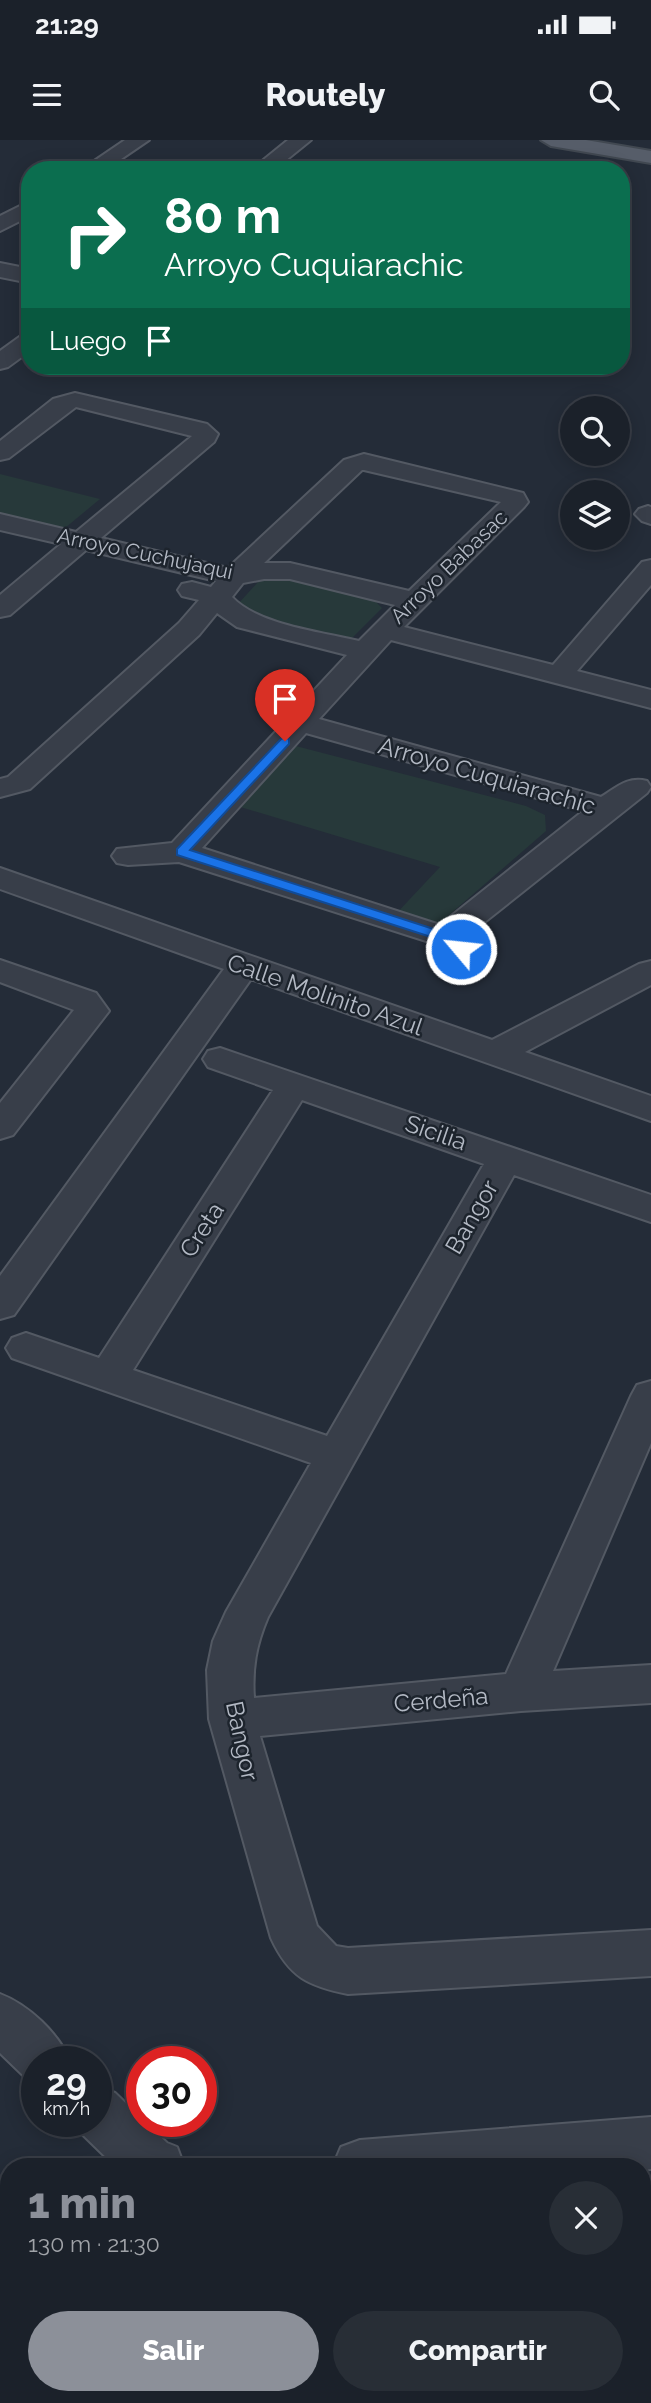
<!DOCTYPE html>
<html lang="es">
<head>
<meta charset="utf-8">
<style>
	:root { --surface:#1b212a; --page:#282e36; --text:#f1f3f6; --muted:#a0a3a8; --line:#393e47; --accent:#8c9099 }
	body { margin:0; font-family:Raleway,sans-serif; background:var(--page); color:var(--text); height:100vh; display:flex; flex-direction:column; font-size:26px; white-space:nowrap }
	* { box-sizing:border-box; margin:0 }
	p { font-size:23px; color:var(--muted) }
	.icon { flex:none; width:38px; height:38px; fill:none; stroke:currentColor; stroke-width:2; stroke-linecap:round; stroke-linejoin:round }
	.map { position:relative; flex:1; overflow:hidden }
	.panel { position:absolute; left:0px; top:2018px; width:651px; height:247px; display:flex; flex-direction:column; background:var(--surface); border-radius:28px 28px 0 0; box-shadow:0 4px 18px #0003,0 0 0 2px var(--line) }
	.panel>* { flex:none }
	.top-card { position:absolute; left:21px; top:21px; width:609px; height:214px; border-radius:28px; box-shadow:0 4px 18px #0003,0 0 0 2px var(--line); background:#0b6e4f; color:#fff; overflow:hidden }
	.buttons { position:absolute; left:560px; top:256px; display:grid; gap:14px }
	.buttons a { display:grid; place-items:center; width:70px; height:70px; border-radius:50%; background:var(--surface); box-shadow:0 4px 18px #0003,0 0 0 2px var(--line); font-size:35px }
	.speed { position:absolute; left:21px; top:1906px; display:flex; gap:14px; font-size:35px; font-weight:700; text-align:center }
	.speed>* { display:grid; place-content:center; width:91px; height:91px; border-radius:50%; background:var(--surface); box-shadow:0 4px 18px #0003,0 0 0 2px var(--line); line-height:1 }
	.speed small { font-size:18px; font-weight:400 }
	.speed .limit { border:10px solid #d22; background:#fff; color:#111 }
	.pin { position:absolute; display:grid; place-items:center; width:60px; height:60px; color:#fff; margin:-72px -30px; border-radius:50% 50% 50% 0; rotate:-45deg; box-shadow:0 0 7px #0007 }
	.pin .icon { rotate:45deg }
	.me { position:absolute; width:77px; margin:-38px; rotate:298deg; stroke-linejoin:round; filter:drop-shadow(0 0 5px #0008) }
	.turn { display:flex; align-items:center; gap:24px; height:147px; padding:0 28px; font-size:32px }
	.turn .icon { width:91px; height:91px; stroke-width:2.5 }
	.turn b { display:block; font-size:49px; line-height:60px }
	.then { display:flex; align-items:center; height:66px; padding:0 28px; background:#0003; gap:14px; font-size:26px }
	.round { display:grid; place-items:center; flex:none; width:74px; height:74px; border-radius:37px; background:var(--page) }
	.headline { display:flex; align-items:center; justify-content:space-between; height:119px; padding:0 28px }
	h1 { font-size:42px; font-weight:800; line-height:52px; color:var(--accent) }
	.action { display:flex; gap:14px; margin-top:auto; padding:14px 28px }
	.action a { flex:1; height:80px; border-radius:42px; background:var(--accent); color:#fff; font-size:28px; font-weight:800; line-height:80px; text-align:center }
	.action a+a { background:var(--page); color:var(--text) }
	.status { display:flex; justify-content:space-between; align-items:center; height:49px; padding:0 35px; background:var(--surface); direction:ltr }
	.status svg { height:19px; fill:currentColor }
	header { display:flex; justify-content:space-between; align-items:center; height:91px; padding:0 28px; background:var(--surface); font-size:32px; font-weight:800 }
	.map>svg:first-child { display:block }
	.green { fill:#27393a }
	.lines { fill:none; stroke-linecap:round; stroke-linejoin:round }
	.minor-casing { stroke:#535963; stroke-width:4 }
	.major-casing { stroke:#414851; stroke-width:4 }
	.minor { fill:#383e49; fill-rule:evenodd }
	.major { fill:#565d69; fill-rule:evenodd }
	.route { fill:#1a73e8; stroke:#114b97; stroke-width:2 }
	.labels { text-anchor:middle; stroke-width:5; stroke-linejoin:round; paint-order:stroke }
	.far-street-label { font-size:21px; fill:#b3b9c4; stroke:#1d242d }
	.street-label { font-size:24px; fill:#b3b9c4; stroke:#1d242d }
</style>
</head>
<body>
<div class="status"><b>21:29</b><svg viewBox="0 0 49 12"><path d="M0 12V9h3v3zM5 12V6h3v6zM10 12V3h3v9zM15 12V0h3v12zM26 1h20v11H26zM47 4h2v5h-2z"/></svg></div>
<header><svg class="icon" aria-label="menu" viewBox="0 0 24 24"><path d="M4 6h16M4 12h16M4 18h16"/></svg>Routely<svg class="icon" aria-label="search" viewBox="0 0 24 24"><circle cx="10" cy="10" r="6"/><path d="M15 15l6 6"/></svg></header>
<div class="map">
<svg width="651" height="2263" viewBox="0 0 651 2263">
	<rect width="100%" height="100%" fill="#242c38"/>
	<path class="green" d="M0,334L100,359L59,393L0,379Z
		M282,437L372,458L382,468L352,498H332L244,477L237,465L259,441Z
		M292,605L526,666L545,675L546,691L434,788L393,777L440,727L237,666Z"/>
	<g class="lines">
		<g class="minor-casing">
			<path id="minor" d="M125,0H149L105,30H81Z
				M288,0H311L274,30H251Z
				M30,61V76L0,91V76Z
				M0,123L30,129V143L0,137Z
				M30,193V211L8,227L0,229V211L22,195Z
				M75,253L207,284L218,294L214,302L101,398L228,428L344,320L364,314L523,353L528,362L524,367L404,487L553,525L642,422L651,420V445L577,531L651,550V568L391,500L319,579L601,657C617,647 628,636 647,641L651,647L647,653L457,804L445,807L179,722L128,725L117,723L112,716L117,709L172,703L347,515L237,487L217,473L199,495L30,649L0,657V639L8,637L179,483L199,460L182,456L178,450L182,444L192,442L211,447L216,441L86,410L10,475L0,477V455L61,404L0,390V374L76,392L192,296L76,267L9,318L0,320V301L53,259ZM362,330H364L501,362L409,451L290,423H264ZM264,439H290L395,465L359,501C322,492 258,485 232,457L243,443ZM306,593L583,671L440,785L202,708Z
				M648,366L651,367V384L642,381L635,374L639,369Z
				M0,728L492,900L639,824L651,821V845L525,912L651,956V981L251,839L14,1175L0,1179V1136L224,829L0,749Z
				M0,820L96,853L109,871L13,995L0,999V963L74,870L0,842Z
				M220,908L651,1055V1082L514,1035L268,1477C256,1505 252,1528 254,1558L506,1534L631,1256L637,1245L651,1241V1303L553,1531L651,1525V1563L521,1571L260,1596L317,1786L336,1806L348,1808L651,1790V1836L348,1854C308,1846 289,1837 271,1798L209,1579L207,1530L213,1501L226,1472L311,1323L12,1218L6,1208L12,1198L26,1193L99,1218L273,950L208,927L203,919L208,911ZM302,960L484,1024L327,1296L133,1230Z
				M0,1854C29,1865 58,1893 71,1922H37V1943L27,1939L0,1913Z
				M96,1946L115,1953L167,2003L177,2007L184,2026H115L77,1989L74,1981H96Z
				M651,1977V2029L642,2030V2026H333L341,2007L360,2000Z"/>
		</g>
		<g class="major-casing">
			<path id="major" d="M541,0H586L651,11V23L551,6Z"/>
		</g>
		<use href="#minor" class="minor"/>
		<use href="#major" class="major"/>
	</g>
	<path class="route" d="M285,597L289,599V604L190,710L449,794L466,806V812H456L440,800L177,715V709L281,599Z"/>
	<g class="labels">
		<g class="far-street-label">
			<text transform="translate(145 414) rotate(12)" y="7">Arroyo Cuchujaqui</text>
			<text transform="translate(449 427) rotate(-44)" y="7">Arroyo Babasac</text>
		</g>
		<g class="street-label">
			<text transform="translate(487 636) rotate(16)" y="8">Arroyo Cuquiarachic</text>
			<text transform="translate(325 855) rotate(19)" y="8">Calle Molinito Azul</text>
			<text transform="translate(436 993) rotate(19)" y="8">Sicilia</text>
			<text transform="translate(472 1077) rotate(-60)" y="8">Bangor</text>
			<text transform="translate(202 1090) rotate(-57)" y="8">Creta</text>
			<text transform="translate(441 1560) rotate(-5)" y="8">Cerdeña</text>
			<text transform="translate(242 1601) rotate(78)" y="8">Bangor</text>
		</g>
	</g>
</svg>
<div class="buttons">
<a><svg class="icon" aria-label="search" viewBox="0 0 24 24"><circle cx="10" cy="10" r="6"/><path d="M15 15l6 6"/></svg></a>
<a><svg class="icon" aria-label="layers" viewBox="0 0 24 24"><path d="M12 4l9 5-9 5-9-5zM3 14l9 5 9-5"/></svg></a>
</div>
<div class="speed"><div>29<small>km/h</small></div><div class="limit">30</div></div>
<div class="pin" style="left:285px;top:601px;background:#d93025"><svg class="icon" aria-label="arrive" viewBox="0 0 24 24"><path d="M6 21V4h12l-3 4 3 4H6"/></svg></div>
<svg class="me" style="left:461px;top:809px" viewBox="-20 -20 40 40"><circle r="17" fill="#1a73e8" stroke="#fff" stroke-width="3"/><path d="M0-11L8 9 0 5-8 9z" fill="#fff"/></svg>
<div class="top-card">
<div class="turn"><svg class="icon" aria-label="right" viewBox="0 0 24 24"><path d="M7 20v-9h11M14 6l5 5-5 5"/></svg><div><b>80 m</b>Arroyo Cuquiarachic</div></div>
<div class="then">Luego<svg class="icon" aria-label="arrive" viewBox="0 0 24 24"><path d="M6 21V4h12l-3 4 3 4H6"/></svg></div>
</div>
<section class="panel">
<div class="headline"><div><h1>1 min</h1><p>130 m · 21:30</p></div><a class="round"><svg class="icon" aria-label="close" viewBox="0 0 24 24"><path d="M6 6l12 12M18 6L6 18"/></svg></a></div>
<div class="action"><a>Salir</a><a>Compartir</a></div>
</section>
</div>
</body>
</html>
